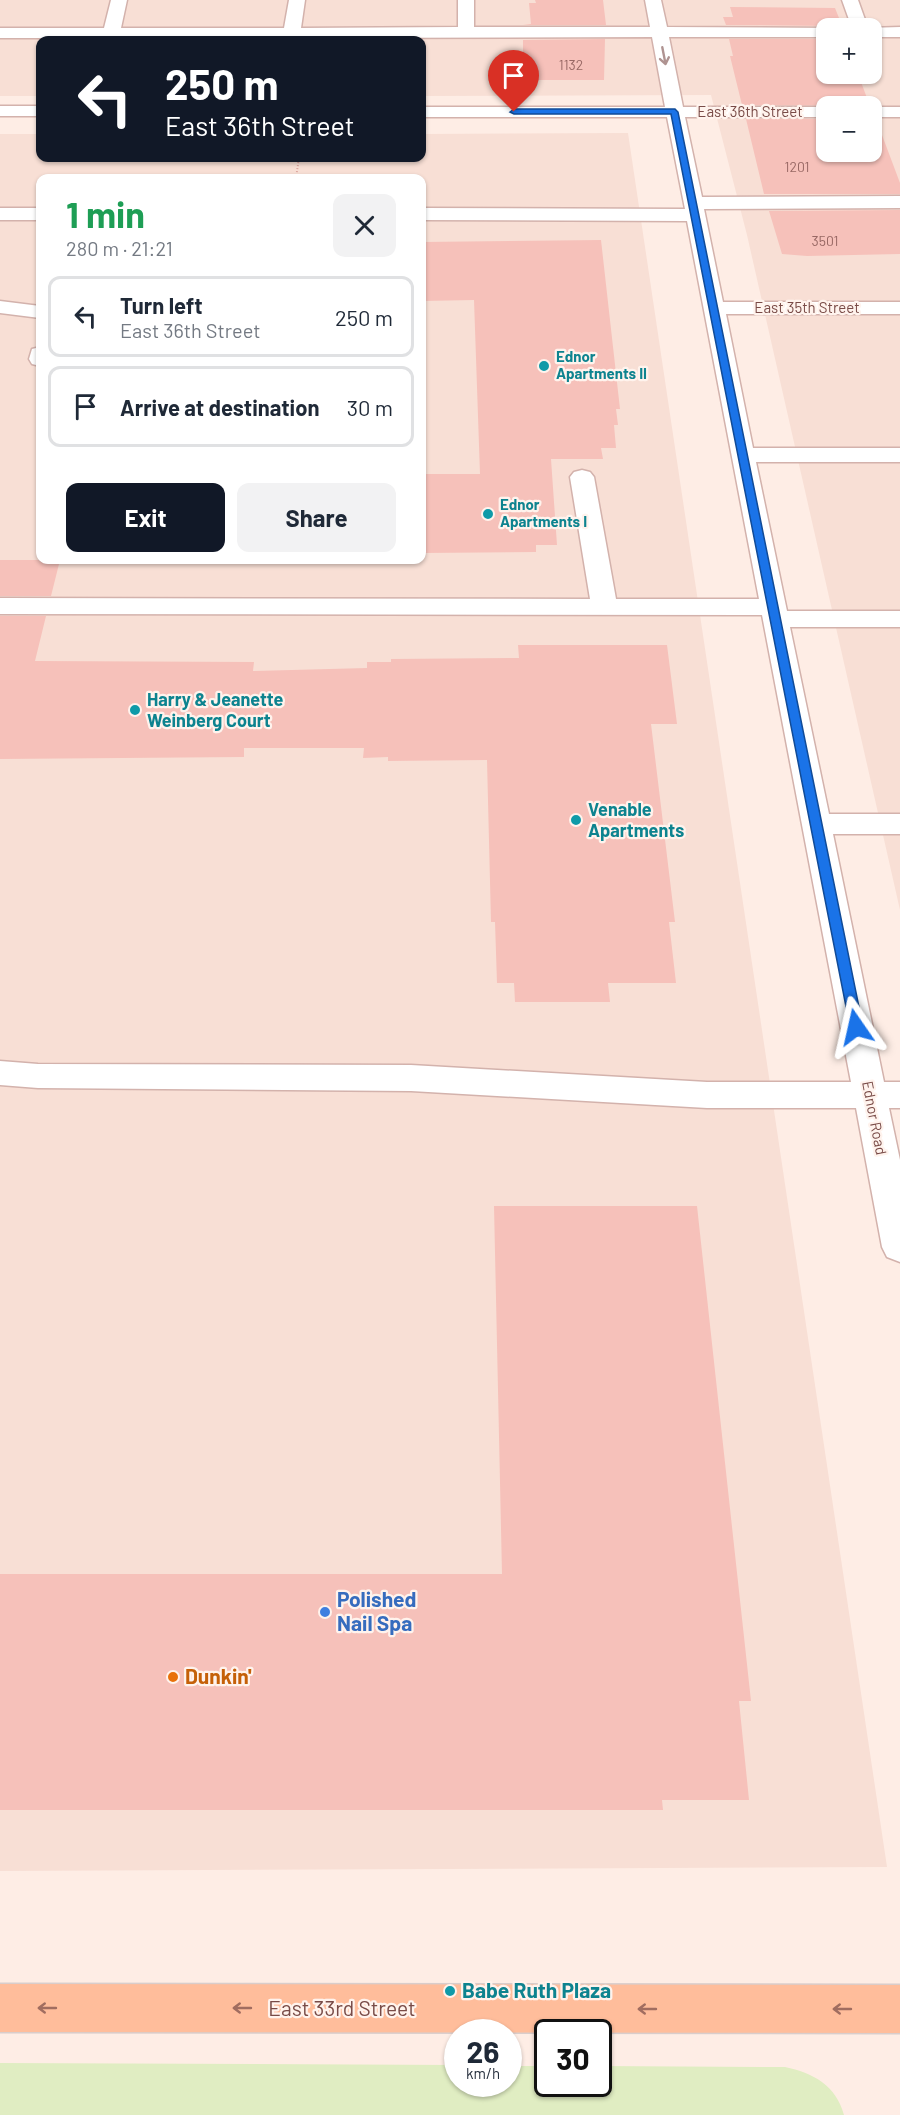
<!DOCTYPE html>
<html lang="en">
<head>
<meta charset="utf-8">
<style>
	:root { --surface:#fff; --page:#f2f2f3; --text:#1f2937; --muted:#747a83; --line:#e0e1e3; --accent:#111827 }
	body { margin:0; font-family:Barlow,sans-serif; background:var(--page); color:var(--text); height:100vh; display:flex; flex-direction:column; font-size:22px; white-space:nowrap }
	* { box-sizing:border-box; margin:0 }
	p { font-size:20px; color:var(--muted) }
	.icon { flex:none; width:33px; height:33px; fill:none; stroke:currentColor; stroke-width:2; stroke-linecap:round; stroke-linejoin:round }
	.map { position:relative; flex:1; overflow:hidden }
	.drawer { position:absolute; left:36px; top:174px; width:390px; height:390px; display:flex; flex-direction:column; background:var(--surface); border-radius:12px; box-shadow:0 2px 4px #0004 }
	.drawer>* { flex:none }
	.top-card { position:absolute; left:36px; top:36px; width:390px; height:126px; border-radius:12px; box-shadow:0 2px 4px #0004; background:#111827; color:#fff; overflow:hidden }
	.controls { position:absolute; left:816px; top:18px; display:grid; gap:12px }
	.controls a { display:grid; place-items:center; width:66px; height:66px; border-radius:12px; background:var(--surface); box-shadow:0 2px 4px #0004; font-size:30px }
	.speed { position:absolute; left:444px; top:2019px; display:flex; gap:12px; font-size:30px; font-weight:700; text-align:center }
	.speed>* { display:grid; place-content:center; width:78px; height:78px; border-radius:50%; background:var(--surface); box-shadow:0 2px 4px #0004; line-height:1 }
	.speed small { font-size:15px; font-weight:400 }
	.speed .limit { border:3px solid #111; border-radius:9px; background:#fff; color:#111 }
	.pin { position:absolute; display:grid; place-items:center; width:51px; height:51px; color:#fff; margin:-62px -26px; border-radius:50% 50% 50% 0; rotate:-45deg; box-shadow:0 0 6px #0007 }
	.pin .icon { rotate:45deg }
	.me { position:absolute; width:66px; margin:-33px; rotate:349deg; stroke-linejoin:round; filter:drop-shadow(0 0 4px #0008) }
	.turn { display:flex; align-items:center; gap:21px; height:126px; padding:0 30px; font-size:27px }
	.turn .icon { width:78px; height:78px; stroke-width:2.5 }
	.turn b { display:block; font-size:42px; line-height:51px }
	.round { display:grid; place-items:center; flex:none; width:63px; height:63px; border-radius:12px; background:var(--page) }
	.head { display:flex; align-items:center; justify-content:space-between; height:102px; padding:0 30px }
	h1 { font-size:36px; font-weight:700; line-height:45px; color:#1e9e55 }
	.action { display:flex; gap:12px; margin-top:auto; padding:12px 30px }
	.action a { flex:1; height:69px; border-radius:12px; background:var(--accent); color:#fff; font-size:24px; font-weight:700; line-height:69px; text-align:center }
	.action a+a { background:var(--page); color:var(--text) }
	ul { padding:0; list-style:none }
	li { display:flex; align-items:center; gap:18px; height:81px; margin:0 12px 9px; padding:0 18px; border:3px solid var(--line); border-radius:12px }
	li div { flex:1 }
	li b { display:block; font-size:22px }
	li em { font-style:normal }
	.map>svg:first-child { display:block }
	.residential { fill:#f8dfd5; fill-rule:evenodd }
	.green { fill:#e0edc2 }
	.building { fill:#f6c1ba }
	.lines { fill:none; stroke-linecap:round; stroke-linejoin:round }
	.minor-casing { stroke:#d3b2ac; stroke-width:3 }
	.major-casing { stroke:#d9cdcb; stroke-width:3 }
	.path { stroke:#dba39d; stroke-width:2; stroke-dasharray:1 2; stroke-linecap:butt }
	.minor { fill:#fff; fill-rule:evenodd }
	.major { fill:#ffbd9b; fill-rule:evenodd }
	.oneway { stroke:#af9391 }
	.oneway2 { stroke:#a16d60 }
	.route { fill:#1a73e8; stroke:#114b97; stroke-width:1.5 }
	.culture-dot { fill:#0f9aa8; stroke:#fff3ed; stroke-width:2 }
	.shop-dot { fill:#3f7fe0; stroke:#fff3ed; stroke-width:2 }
	.food-dot { fill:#e8710a; stroke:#fff3ed; stroke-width:2 }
	.labels { text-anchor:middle; stroke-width:4.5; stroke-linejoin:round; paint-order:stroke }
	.far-number-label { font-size:14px; fill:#986864 }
	.far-street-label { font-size:15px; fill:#794b47; stroke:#fff3ed }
	.far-culture-label { font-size:15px; font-weight:bold; fill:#0d838f; stroke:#fff3ed; text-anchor:start }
	.culture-label { font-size:18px; font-weight:bold; fill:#0d838f; stroke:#fff3ed; text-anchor:start }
	.near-shop-label { font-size:21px; font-weight:bold; fill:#366cbe; stroke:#fff3ed; text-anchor:start }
	.near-food-label { font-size:21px; font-weight:bold; fill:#c56008; stroke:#fff3ed; text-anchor:start }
	.near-culture-label { font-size:21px; font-weight:bold; fill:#0d838f; stroke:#fff3ed; text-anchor:start }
	.near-street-label { font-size:21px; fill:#794b47; stroke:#fff3ed }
</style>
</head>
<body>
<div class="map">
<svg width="900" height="2115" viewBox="0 0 900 2115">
	<rect width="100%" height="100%" fill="#feede5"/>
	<path class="residential" d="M0,0H900V910L747,235L711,95L422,96V40H40V96H0ZM826,28H872V74H826ZM826,106H872V152H826Z
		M628,133L887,1867L0,1871V134H40V158H422V134ZM40,178H422V560H40Z"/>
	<path class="green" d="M0,2063L457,2065L458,2084H508L509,2066H547L548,2084H598L599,2066L785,2067C813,2073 836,2085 844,2115H0Z"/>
	<path class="building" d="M535,0H603L606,25H523L531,24L529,3H536Z
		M730,7L835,8L843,28H834L832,26L726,25L723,17H733Z
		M605,39L604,80H523V40Z
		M729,39H826V74H858L870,106L742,105L730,56H733Z
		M746,119H826V152H872V119H876L900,183V194H764Z
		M900,210V254L807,256L782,254L769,211Z
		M601,240L620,409H616L618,425H614L616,448H601L603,459H551L557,545H536V552L422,553V474H480L474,300L422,301V242Z
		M0,560H60L51,596H0Z
		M0,616H46L35,661L254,662L253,671L367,668V662H391V659L519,658L518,645H667L677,724H651L675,922H669L676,983H608L610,1002H515L514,983H497L495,922H491L487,760L388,761V757L363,758L364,748H244V757L0,759Z
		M494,1206H697L751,1701H739L749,1800H662L663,1810H0V1574H502Z"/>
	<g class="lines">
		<g class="minor-casing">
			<path id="minor" d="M111,0H127L121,28H284L289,0H305L301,28L458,27V0H474V27H650L645,0H661L667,27L832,28H826V37H669L683,107H826V117H685L702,197L900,196V208L704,209L723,302H900V314H726L753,448H900V462H756L787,611H900V627H790L829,814H900V834H833L884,1082H900V1108H889L900,1160V1262L887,1257L882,1247L856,1108H707L411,1091L38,1088L0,1085V1061L38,1064L411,1065L707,1082H851L762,615L0,614V598L590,599L570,477L574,472L582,470L590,472L594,477L616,599H759L687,221L422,220V208L685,209L667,117H422V107H665L652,37L300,38L299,40H283V38H0V28H104Z
				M842,0H858L868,28L900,27V37H872V28H852Z
				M0,106H40V116H0Z
				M872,107H900V117H872Z
				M0,208H40V220H0Z
				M0,301L40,306V318L0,313Z
				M40,347V366L32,364L29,359L32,349Z"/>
		</g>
		<g class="major-casing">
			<path id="major" d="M0,1984L900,1985V2033L0,2032Z"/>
		</g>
		<path class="path" d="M296,178L299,158"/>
		<use href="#minor" class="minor"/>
		<use href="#major" class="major"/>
	</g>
	<defs><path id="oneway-shaft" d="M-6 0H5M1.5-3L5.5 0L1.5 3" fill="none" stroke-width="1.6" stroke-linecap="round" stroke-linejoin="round" transform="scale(1.5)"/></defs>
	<use class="oneway" href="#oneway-shaft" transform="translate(664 56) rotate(79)"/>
	<g class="oneway2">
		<use href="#oneway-shaft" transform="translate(47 2008) rotate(180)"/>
		<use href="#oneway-shaft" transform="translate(242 2008) rotate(-180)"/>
		<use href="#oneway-shaft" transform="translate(647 2009) rotate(-180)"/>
		<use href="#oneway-shaft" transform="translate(842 2009) rotate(-180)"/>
	</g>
	<path class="route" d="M675,109L678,112L863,1027L856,1032L850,1027L671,114H514L510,112L514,109Z"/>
	<g class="culture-dot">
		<circle cx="544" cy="366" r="6"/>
		<circle cx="488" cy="514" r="6"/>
		<circle cx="135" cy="710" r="6"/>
		<circle cx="576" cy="820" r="6"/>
		<circle cx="450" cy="1991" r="6"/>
	</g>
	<circle class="shop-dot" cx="325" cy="1612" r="6"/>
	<circle class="food-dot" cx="173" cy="1677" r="6"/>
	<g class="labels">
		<g class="far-number-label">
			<text x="571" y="70">1132</text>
			<text x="797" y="172">1201</text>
			<text x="825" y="246">3501</text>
		</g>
		<g class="far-street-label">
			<text x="750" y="117">East 36th Street</text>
			<text x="807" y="313">East 35th Street</text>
			<text transform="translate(874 1118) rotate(79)" y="5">Ednor Road</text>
		</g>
		<g class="far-culture-label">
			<text x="556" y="362">Ednor<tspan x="556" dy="17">Apartments II</tspan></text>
			<text x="500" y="510">Ednor<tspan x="500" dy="17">Apartments I</tspan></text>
		</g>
		<g class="culture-label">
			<text x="147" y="706">Harry &amp; Jeanette<tspan x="147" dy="21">Weinberg Court</tspan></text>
			<text x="588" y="816">Venable<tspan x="588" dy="21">Apartments</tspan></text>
		</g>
		<g class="near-shop-label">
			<text x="337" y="1607">Polished<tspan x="337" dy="24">Nail Spa</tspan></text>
		</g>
		<g class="near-food-label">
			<text x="185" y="1684">Dunkin'</text>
		</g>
		<g class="near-culture-label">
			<text x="462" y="1998">Babe Ruth Plaza</text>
		</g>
		<g class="near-street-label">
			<text x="342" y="2016">East 33rd Street</text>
		</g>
	</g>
</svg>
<div class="controls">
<a>+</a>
<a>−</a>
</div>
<div class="speed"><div>26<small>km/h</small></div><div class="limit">30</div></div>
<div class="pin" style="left:514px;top:112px;background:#d93025"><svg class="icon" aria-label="arrive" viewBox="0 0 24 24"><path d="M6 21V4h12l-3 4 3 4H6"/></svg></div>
<svg class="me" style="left:856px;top:1027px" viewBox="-20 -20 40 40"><path d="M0-17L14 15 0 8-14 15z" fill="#1a73e8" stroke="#fff" stroke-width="4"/></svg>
<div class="top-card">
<div class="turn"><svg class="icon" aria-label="left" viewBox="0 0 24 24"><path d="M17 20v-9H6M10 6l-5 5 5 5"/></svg><div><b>250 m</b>East 36th Street</div></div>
</div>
<section class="drawer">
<div class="head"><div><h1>1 min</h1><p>280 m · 21:21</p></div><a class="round"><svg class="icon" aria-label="close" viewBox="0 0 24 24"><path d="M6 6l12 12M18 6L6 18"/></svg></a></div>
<ul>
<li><svg class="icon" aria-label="left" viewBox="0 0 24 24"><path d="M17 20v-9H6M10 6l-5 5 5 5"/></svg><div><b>Turn left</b><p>East 36th Street</p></div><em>250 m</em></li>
<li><svg class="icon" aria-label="arrive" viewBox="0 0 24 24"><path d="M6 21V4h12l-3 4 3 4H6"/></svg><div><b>Arrive at destination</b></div><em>30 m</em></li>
</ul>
<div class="action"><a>Exit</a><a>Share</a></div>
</section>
</div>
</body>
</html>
